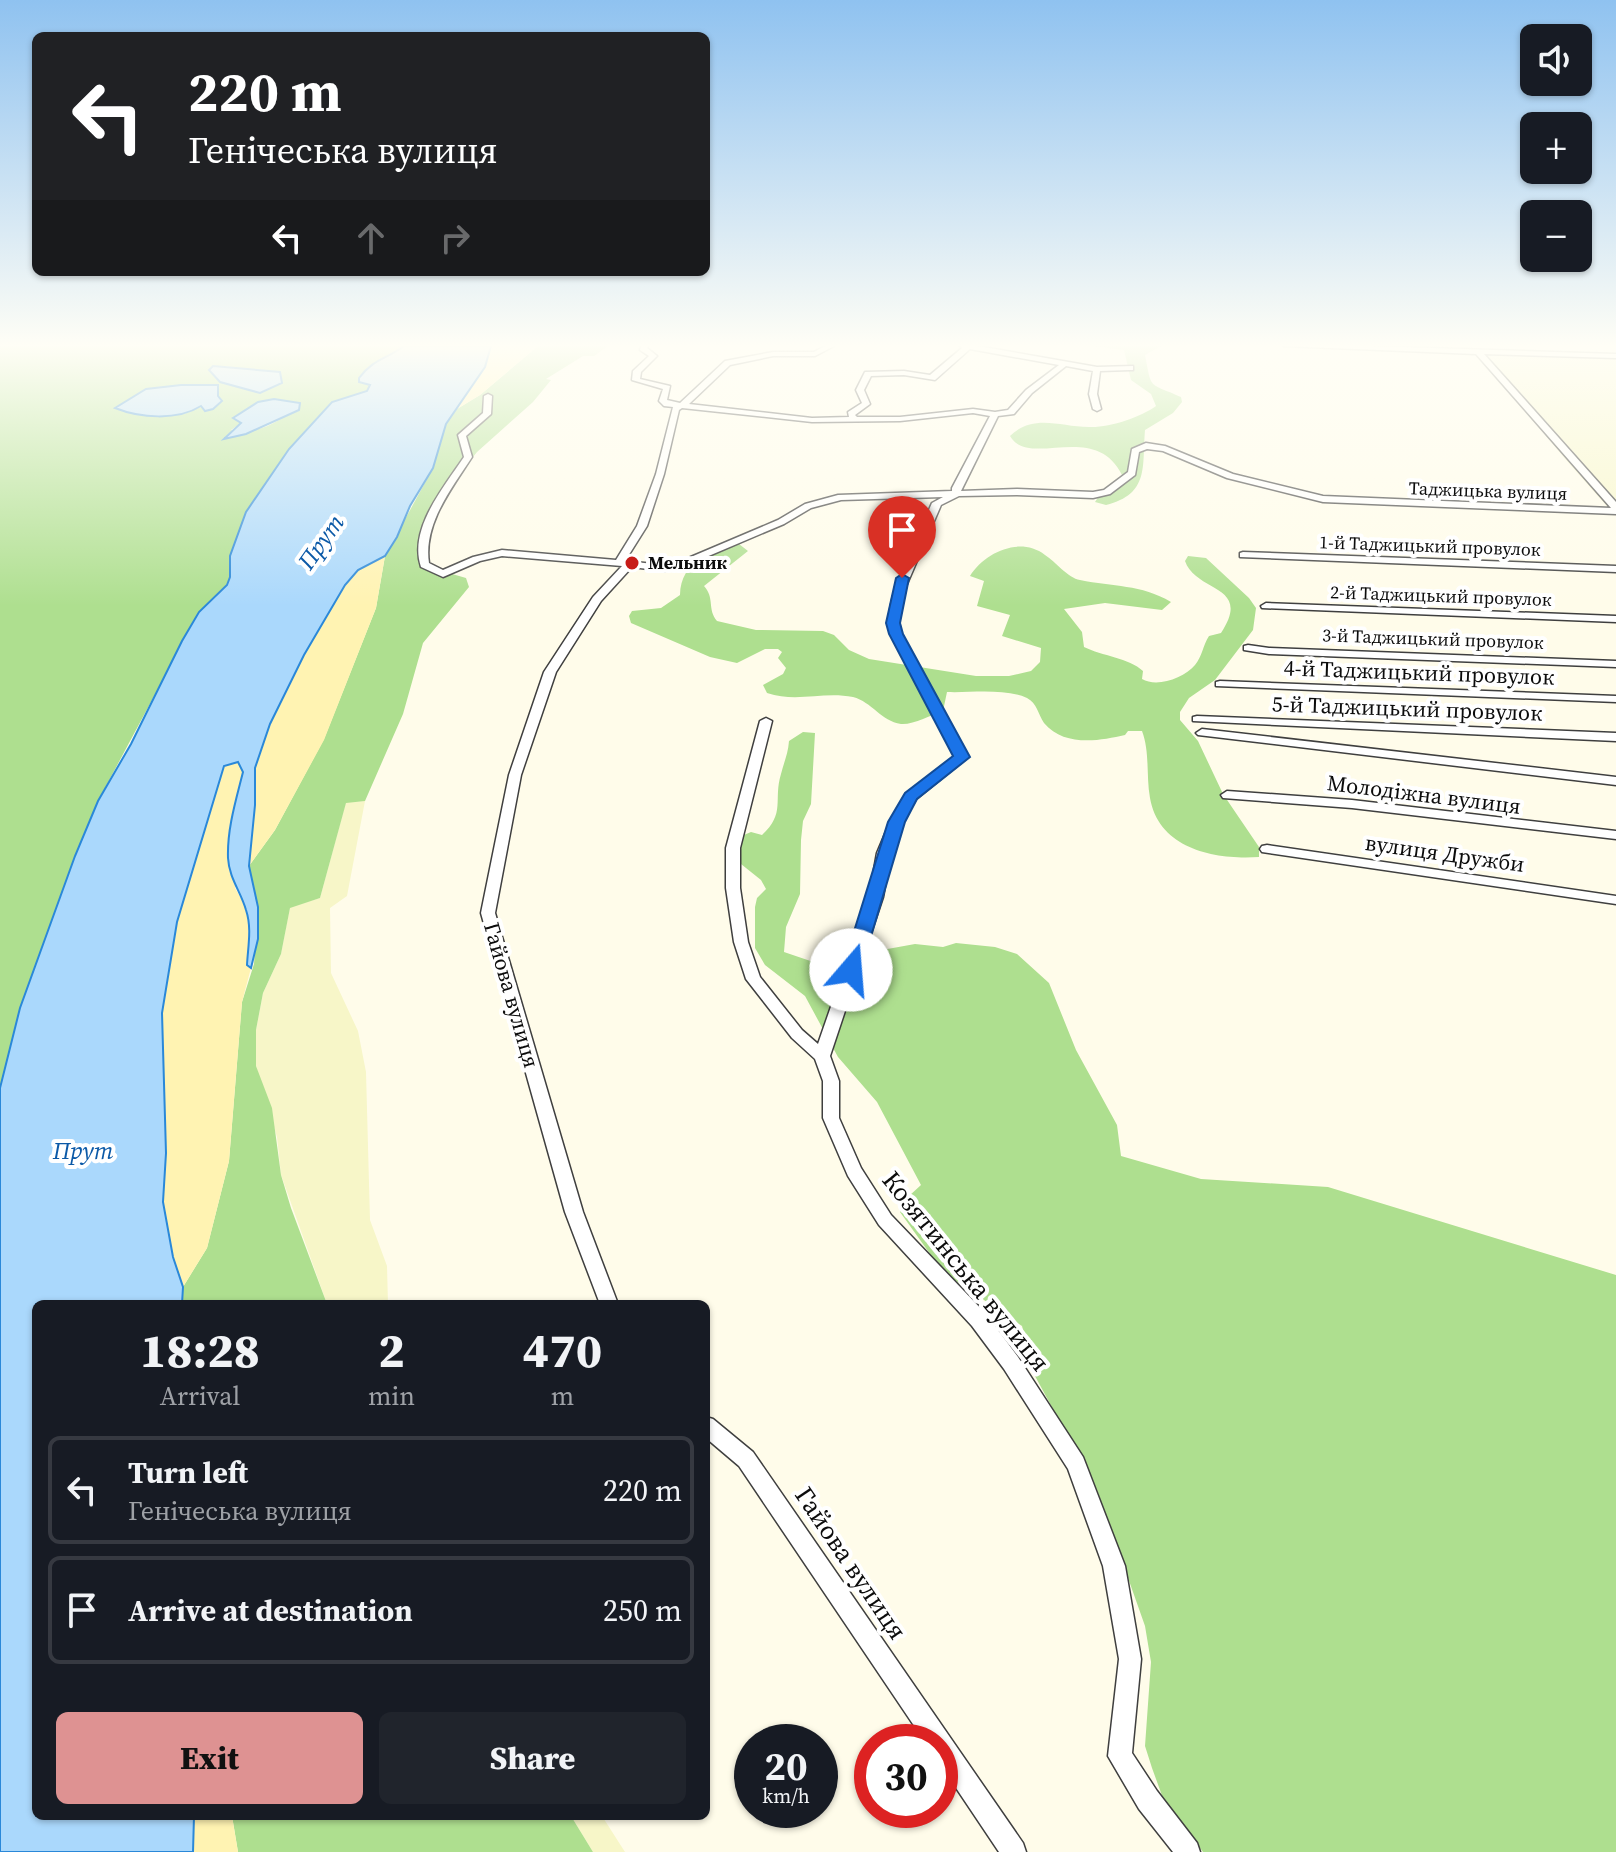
<!DOCTYPE html>
<html lang="en">
<head>
<meta charset="utf-8">
<style>
	:root { --surface:#171b24; --page:#20242c; --text:#f1f3f6; --muted:#9ea1a6; --line:#363941; --accent:#de9292 }
	body { margin:0; font-family:"Source Serif 4",serif; background:var(--page); color:var(--text); height:100vh; display:flex; flex-direction:column; font-size:30px; white-space:nowrap }
	* { box-sizing:border-box; margin:0 }
	p { font-size:26px; color:var(--muted) }
	.icon { flex:none; width:44px; height:44px; fill:none; stroke:currentColor; stroke-width:2; stroke-linecap:round; stroke-linejoin:round }
	.map { position:relative; flex:1; overflow:hidden }
	.side { position:absolute; left:32px; top:1300px; width:678px; height:520px; display:flex; flex-direction:column; background:var(--surface); border-radius:12px; box-shadow:0 2px 6px #0004 }
	.side>* { flex:none }
	.banner { position:absolute; left:32px; top:32px; width:678px; height:244px; border-radius:12px; box-shadow:0 2px 6px #0004; background:#202124; color:#fff; overflow:hidden }
	.buttons { position:absolute; left:1520px; top:24px; display:grid; gap:16px }
	.buttons a { display:grid; place-items:center; width:72px; height:72px; border-radius:12px; background:var(--surface); box-shadow:0 2px 6px #0004; font-size:40px }
	.speed { position:absolute; left:734px; top:1724px; display:flex; gap:16px; font-size:40px; font-weight:700; text-align:center }
	.speed>* { display:grid; place-content:center; width:104px; height:104px; border-radius:50%; background:var(--surface); box-shadow:0 2px 6px #0004; line-height:1 }
	.speed small { font-size:20px; font-weight:400 }
	.speed .limit { border:12px solid #d22; background:#fff; color:#111 }
	.pin { position:absolute; display:grid; place-items:center; width:68px; height:68px; color:#fff; margin:-82px -34px; border-radius:50% 50% 50% 0; rotate:-45deg; box-shadow:0 0 8px #0007 }
	.pin .icon { rotate:45deg }
	.me { position:absolute; width:88px; margin:-44px; rotate:18deg; stroke-linejoin:round; filter:drop-shadow(0 0 6px #0008) }
	.turn { display:flex; align-items:center; gap:28px; height:168px; padding:0 24px; font-size:36px }
	.turn .icon { width:104px; height:104px; stroke-width:2.5 }
	.turn b { display:block; font-size:56px; line-height:68px }
	.lanes { display:flex; align-items:center; height:76px; padding:0 24px; background:#0003; justify-content:center; gap:40px; direction:ltr }
	.lanes .off { opacity:.35 }
	.eta { display:flex; justify-content:space-evenly; align-items:center; height:136px; text-align:center }
	.eta b { font-size:48px; font-weight:800; line-height:56px }
	.button { display:flex; gap:16px; margin-top:auto; padding:16px 24px }
	.button a { flex:1; height:92px; border-radius:12px; background:var(--accent); color:#111; font-size:32px; font-weight:800; line-height:92px; text-align:center }
	.button a+a { background:var(--page); color:var(--text) }
	ul { padding:0; list-style:none }
	li { display:flex; align-items:center; gap:24px; height:108px; margin:0 16px 12px; padding:0 8px; border:4px solid var(--line); border-radius:12px }
	li div { flex:1 }
	li b { display:block; font-size:30px }
	li em { font-style:normal }
	.map>svg:first-child { display:block }
	.farmland { fill:#f7f6c8 }
	.forest { fill:#aedf8f; fill-rule:evenodd }
	.sand { fill:#fff3b2 }
	.water { fill:#aad8fc; stroke:#2a88d9; stroke-width:2 }
	.lines { fill:none; stroke-linecap:round; stroke-linejoin:round }
	.street-casing { stroke:#3f3f3f; stroke-width:3 }
	.street { fill:#fff; fill-rule:evenodd }
	.route { fill:#1a73e8; stroke:#114b97; stroke-width:2 }
	.poi-dot { fill:#c71b18; stroke:#fff; stroke-width:3 }
	.labels { text-anchor:middle; stroke-width:8; stroke-linejoin:round; paint-order:stroke }
	.far-street-label { font-size:18px; fill:#0c0c0c; stroke:#fff }
	.far-poi-label { font-size:18px; font-weight:bold; fill:#0c0c0c; stroke:#fff; text-anchor:start }
	.street-label { font-size:22px; fill:#0c0c0c; stroke:#fff }
	.water-label { font-size:24px; font-style:italic; fill:#0b59a7; stroke:#fff }
	.near-street-label { font-size:26px; fill:#0c0c0c; stroke:#fff }
</style>
</head>
<body>
<div class="map">
<svg width="1616" height="1852" viewBox="0 0 1616 1852">
	<rect width="100%" height="100%" fill="#fffcea"/>
	<path class="farmland" d="M1475,351L1616,355V512H1612L1566,460Z
		M365,801L347,896L330,908L331,973L358,1031L366,1072L370,1220L387,1266L388,1304H327L281,1175L277,1137L256,1066V1030L263,993L281,954L290,907L320,898L346,802Z
		M571,1816H602L625,1852H593Z"/>
	<path class="forest" d="M0,346H404L365,370L359,379L360,383L370,384L367,391L332,402L289,449L246,512L230,556V577L227,585L199,612L98,801L20,1008L0,1088ZM226,366L245,371L280,372L260,393L220,382ZM218,385V396L221,399L184,414L125,412L157,387ZM274,399L300,404C283,420 255,437 231,430L241,423L234,417L258,402Z
		M538,346H608L594,356H583L546,379L551,380L533,402L477,452L448,488L438,505L430,533L428,563L435,569L466,578L469,587L423,643L403,714L365,801L346,803L320,898L290,908L281,954L263,993L256,1030V1066L272,1108L281,1175L291,1208L327,1304H182L183,1287L207,1248L229,1161L242,1002L254,964L258,907L249,866L275,830L324,739L376,608L385,556L433,468L446,424L457,409L480,395Z
		M1093,346H1161L1145,355C1152,391 1148,382 1181,397L1182,402L1173,413L1145,430C1142,466 1150,494 1106,505L1095,502L1103,490L1120,480L1122,475C1095,420 1029,469 1010,436C1034,413 1060,427 1089,427C1109,428 1141,417 1156,406L1151,394L1131,380L1124,350Z
		M739,544L748,551L704,586C715,598 707,609 717,621L756,630L823,631L834,635L849,650L869,659L976,676H1009L1031,671L1040,662L1041,648L1002,636L1010,615L977,606L984,581L970,576C985,552 1020,536 1045,555C1056,562 1068,578 1080,580C1113,587 1141,584 1171,602L1162,610L1105,603L1064,609L1082,632L1084,647C1102,656 1129,658 1143,671L1142,679C1157,688 1184,678 1195,665C1202,657 1203,645 1209,636L1221,633C1253,584 1196,593 1185,561L1188,556L1206,558L1249,598L1256,608L1253,630L1215,680L1189,698L1180,712V720L1198,741L1223,794L1259,847V857C1217,860 1159,850 1150,798C1146,776 1150,752 1142,731H1128L1125,735C1099,741 1064,747 1044,723C1038,714 1037,703 1027,698C1005,688 970,693 947,692L943,711C931,715 913,725 901,724C881,721 872,702 853,697C823,691 797,703 767,693L763,685L783,674L786,668L778,658L782,652L778,649H765L737,663L710,657L631,623L629,616L632,611L661,608L680,595C681,560 710,554 739,544Z
		M803,732L815,733L811,804L803,821L801,840L800,894L786,927L784,952L831,968L847,952H871L915,944L943,947L956,943L995,947L1017,954L1049,983L1076,1050L1117,1125L1121,1156L1201,1179L1328,1187L1616,1275V1852H1203L1164,1801L1152,1768L1145,1746L1151,1662L1145,1626L1097,1490L1035,1376L1022,1326L943,1272L900,1212L909,1196L921,1185L877,1102L838,1057L805,996L765,965L755,948V907L757,898L766,889L761,880L741,864L738,849L739,837L751,832L762,835C786,813 773,800 781,774C784,762 788,754 789,741Z
		M232,1816H571L593,1852H238Z"/>
	<path class="sand" d="M491,346H538L480,395L457,409L485,367Z
		M385,556L376,608L324,740L275,830L249,866L255,805V768L270,724L304,655L345,585L358,570Z
		M238,762L243,772L231,820L235,888L246,907L250,929L247,965L251,968L242,1002L229,1161L207,1248L183,1287L173,1257L163,1202L166,1153L162,1013L177,922L224,766Z
		M194,1816H232L238,1852H193Z"/>
	<path class="water" d="M404,346H491L485,367L446,424L433,468L410,506L397,537L385,556L358,570L345,585L304,655L270,724L255,768V805L249,866L258,907V939L251,968L247,965C248,946 252,928 246,910C241,892 229,878 228,858C227,829 236,800 243,772L238,762L224,766L177,922L162,1013L166,1153L163,1202L173,1257L183,1287L182,1304H36V1816H194L193,1852H0V1088L20,1008L75,856L98,801L131,744L182,641L199,612L227,585L230,577V556L246,512L289,449L332,402L367,391L370,385L359,382V378C374,358 387,359 404,346Z
		M213,366L280,372L282,383L260,393L220,382L209,370Z
		M181,385H218V396L222,401L213,409L205,411L201,406C177,421 140,418 115,408L146,389Z
		M274,399L300,403L299,410L246,434L224,439L241,423L233,418L258,402Z"/>
	<g class="lines">
		<g class="street-casing">
			<path id="street" d="M641,346H648L647,348L657,356L641,372L640,379L670,386L667,400L680,403L725,361L773,352H814L825,346H834L815,356H773L730,365L689,404L812,418L849,417L848,412L862,403L856,390L865,372L904,371L930,375L962,348L960,346H978L1097,367L1133,366V370H1130L1100,371L1097,394L1101,409L1097,411L1093,409L1089,394L1093,371L1066,366L1032,393L1014,414L998,416L961,491L1017,489L1093,492L1104,490L1128,472L1132,449L1146,443L1165,446L1233,474L1323,496L1611,508L1476,354L1284,346H1370L1616,354V358L1484,354L1616,502V514L1323,502L1227,478L1163,451L1147,449L1139,452L1135,475L1110,494L1093,498L1017,495L959,496L941,505L901,598L899,622L901,634L968,757L916,799L902,822L891,853L883,897L830,1056L839,1081V1118L861,1168L891,1215L986,1314L1018,1357L1083,1457L1125,1566L1141,1659L1132,1753L1157,1791L1197,1843L1200,1852H1173L1139,1809L1108,1756L1119,1659L1103,1566L1068,1469L1004,1369L972,1326L879,1225L848,1176L823,1118V1081L815,1059L792,1038L746,979L734,942L726,888V848L760,721L766,718L772,721L740,848V888L748,942L760,977L802,1030L818,1044L869,897L877,853L890,822L907,794L956,756L891,634C884,599 903,575 916,544C922,531 926,516 932,503L943,497L841,500L811,508L784,524L685,566L664,571L632,567L601,601L556,672L521,775L495,913L583,1212L618,1304H600L565,1212L481,913L509,775L544,672L593,597L622,566L502,556L480,561L443,577L421,567C408,529 444,487 464,457L458,435L483,413L484,396L488,394L492,396L491,414L466,436L472,457C452,488 423,524 429,563L443,570L473,557L502,550L616,560L637,526L656,474L673,407L664,406L659,401L663,389L632,380L633,371L649,356L640,350ZM970,349L1059,365L1026,390L1008,410L995,412L973,409L900,417H857L855,415L870,404L864,390L871,376L904,375L935,380ZM682,408L812,422L900,421L973,413L990,416L952,488V491L838,495L805,504L778,520L679,562L664,565L625,561L647,526L664,474L679,410Z
				M1243,552L1616,566V572L1240,557V553Z
				M1266,603L1616,616V622L1262,608L1261,606Z
				M1248,645L1269,648L1616,661V667L1269,654L1244,650V646Z
				M1220,681L1616,696V702L1216,686V682Z
				M1197,716L1616,733V741L1193,721V717Z
				M1202,729L1616,777V785L1198,735L1196,733Z
				M1227,791L1352,800L1616,831V839L1352,808L1223,798L1221,795Z
				M1267,845L1616,896V904L1262,852L1260,849L1262,846Z
				M706,1417L713,1419L753,1452L1023,1843L1026,1852H999L940,1764V1742H925L739,1466L706,1438Z"/>
		</g>
		<use href="#street" class="street"/>
	</g>
	<linearGradient id="sky" x2="0" y2="1"><stop stop-color="#8fc2f0"/><stop offset="0.57" stop-color="#fffef6"/><stop offset="1" stop-color="#fffef6" stop-opacity="0"/></linearGradient>
	<rect width="1616" height="606" fill="url(#sky)"/>
	<path class="route" d="M902,574L909,578L900,623L903,634L970,757L917,799L905,822L861,970L851,976L842,970L888,822L905,793L953,756L889,634L886,623L896,578Z"/>
	<circle class="poi-dot" cx="632" cy="563" r="8"/>
	<g class="labels">
		<g class="far-street-label">
			<text transform="translate(1488 491) rotate(2)" y="6">Таджицька вулиця</text>
			<text transform="translate(1430 546) rotate(2)" y="6">1-й Таджицький провулок</text>
			<text transform="translate(1441 596) rotate(2)" y="6">2-й Таджицький провулок</text>
			<text transform="translate(1433 639) rotate(2)" y="6">3-й Таджицький провулок</text>
		</g>
		<g class="far-poi-label">
			<text x="648" y="569">Мельник</text>
		</g>
		<g class="street-label">
			<text transform="translate(1419 672) rotate(2)" y="8">4-й Таджицький провулок</text>
			<text transform="translate(1407 708) rotate(2)" y="8">5-й Таджицький провулок</text>
			<text transform="translate(1424 794) rotate(7)" y="8">Молодіжна вулиця</text>
			<text transform="translate(1445 853) rotate(8)" y="8">вулиця Дружби</text>
			<text transform="translate(512 995) rotate(74)" y="8">Гайова вулиця</text>
		</g>
		<g class="water-label">
			<text transform="translate(321 542) rotate(-55)" y="8">Прут</text>
			<text x="83" y="1159">Прут</text>
		</g>
		<g class="near-street-label">
			<text transform="translate(966 1271) rotate(51)" y="9">Козятинська вулиця</text>
			<text transform="translate(851 1563) rotate(56)" y="9">Гайова вулиця</text>
		</g>
	</g>
</svg>
<div class="buttons">
<a><svg class="icon" aria-label="sound" viewBox="0 0 24 24"><path d="M4 9h4l5-4v14l-5-4H4zM17 9q2 3 0 6"/></svg></a>
<a>+</a>
<a>−</a>
</div>
<div class="speed"><div>20<small>km/h</small></div><div class="limit">30</div></div>
<div class="pin" style="left:902px;top:578px;background:#d93025"><svg class="icon" aria-label="arrive" viewBox="0 0 24 24"><path d="M6 21V4h12l-3 4 3 4H6"/></svg></div>
<svg class="me" style="left:851px;top:970px" viewBox="-20 -20 40 40"><circle r="19" fill="#fff"/><path d="M0-13L10 11 0 6-10 11z" fill="#1a73e8"/></svg>
<div class="banner">
<div class="turn"><svg class="icon" aria-label="left" viewBox="0 0 24 24"><path d="M17 20v-9H6M10 6l-5 5 5 5"/></svg><div><b>220 m</b>Генічеська вулиця</div></div>
<div class="lanes"><svg class="icon" aria-label="left" viewBox="0 0 24 24"><path d="M17 20v-9H6M10 6l-5 5 5 5"/></svg><svg class="icon off" aria-label="ahead" viewBox="0 0 24 24"><path d="M12 20V5M6 11l6-6 6 6"/></svg><svg class="icon off" aria-label="right" viewBox="0 0 24 24"><path d="M7 20v-9h11M14 6l5 5-5 5"/></svg></div>
</div>
<section class="side">
<div class="eta">
<div><b>18:28</b><p>Arrival</p></div>
<div><b>2</b><p>min</p></div>
<div><b>470</b><p>m</p></div>
</div>
<ul>
<li><svg class="icon" aria-label="left" viewBox="0 0 24 24"><path d="M17 20v-9H6M10 6l-5 5 5 5"/></svg><div><b>Turn left</b><p>Генічеська вулиця</p></div><em>220 m</em></li>
<li><svg class="icon" aria-label="arrive" viewBox="0 0 24 24"><path d="M6 21V4h12l-3 4 3 4H6"/></svg><div><b>Arrive at destination</b></div><em>250 m</em></li>
</ul>
<div class="button"><a>Exit</a><a>Share</a></div>
</section>
</div>
</body>
</html>
